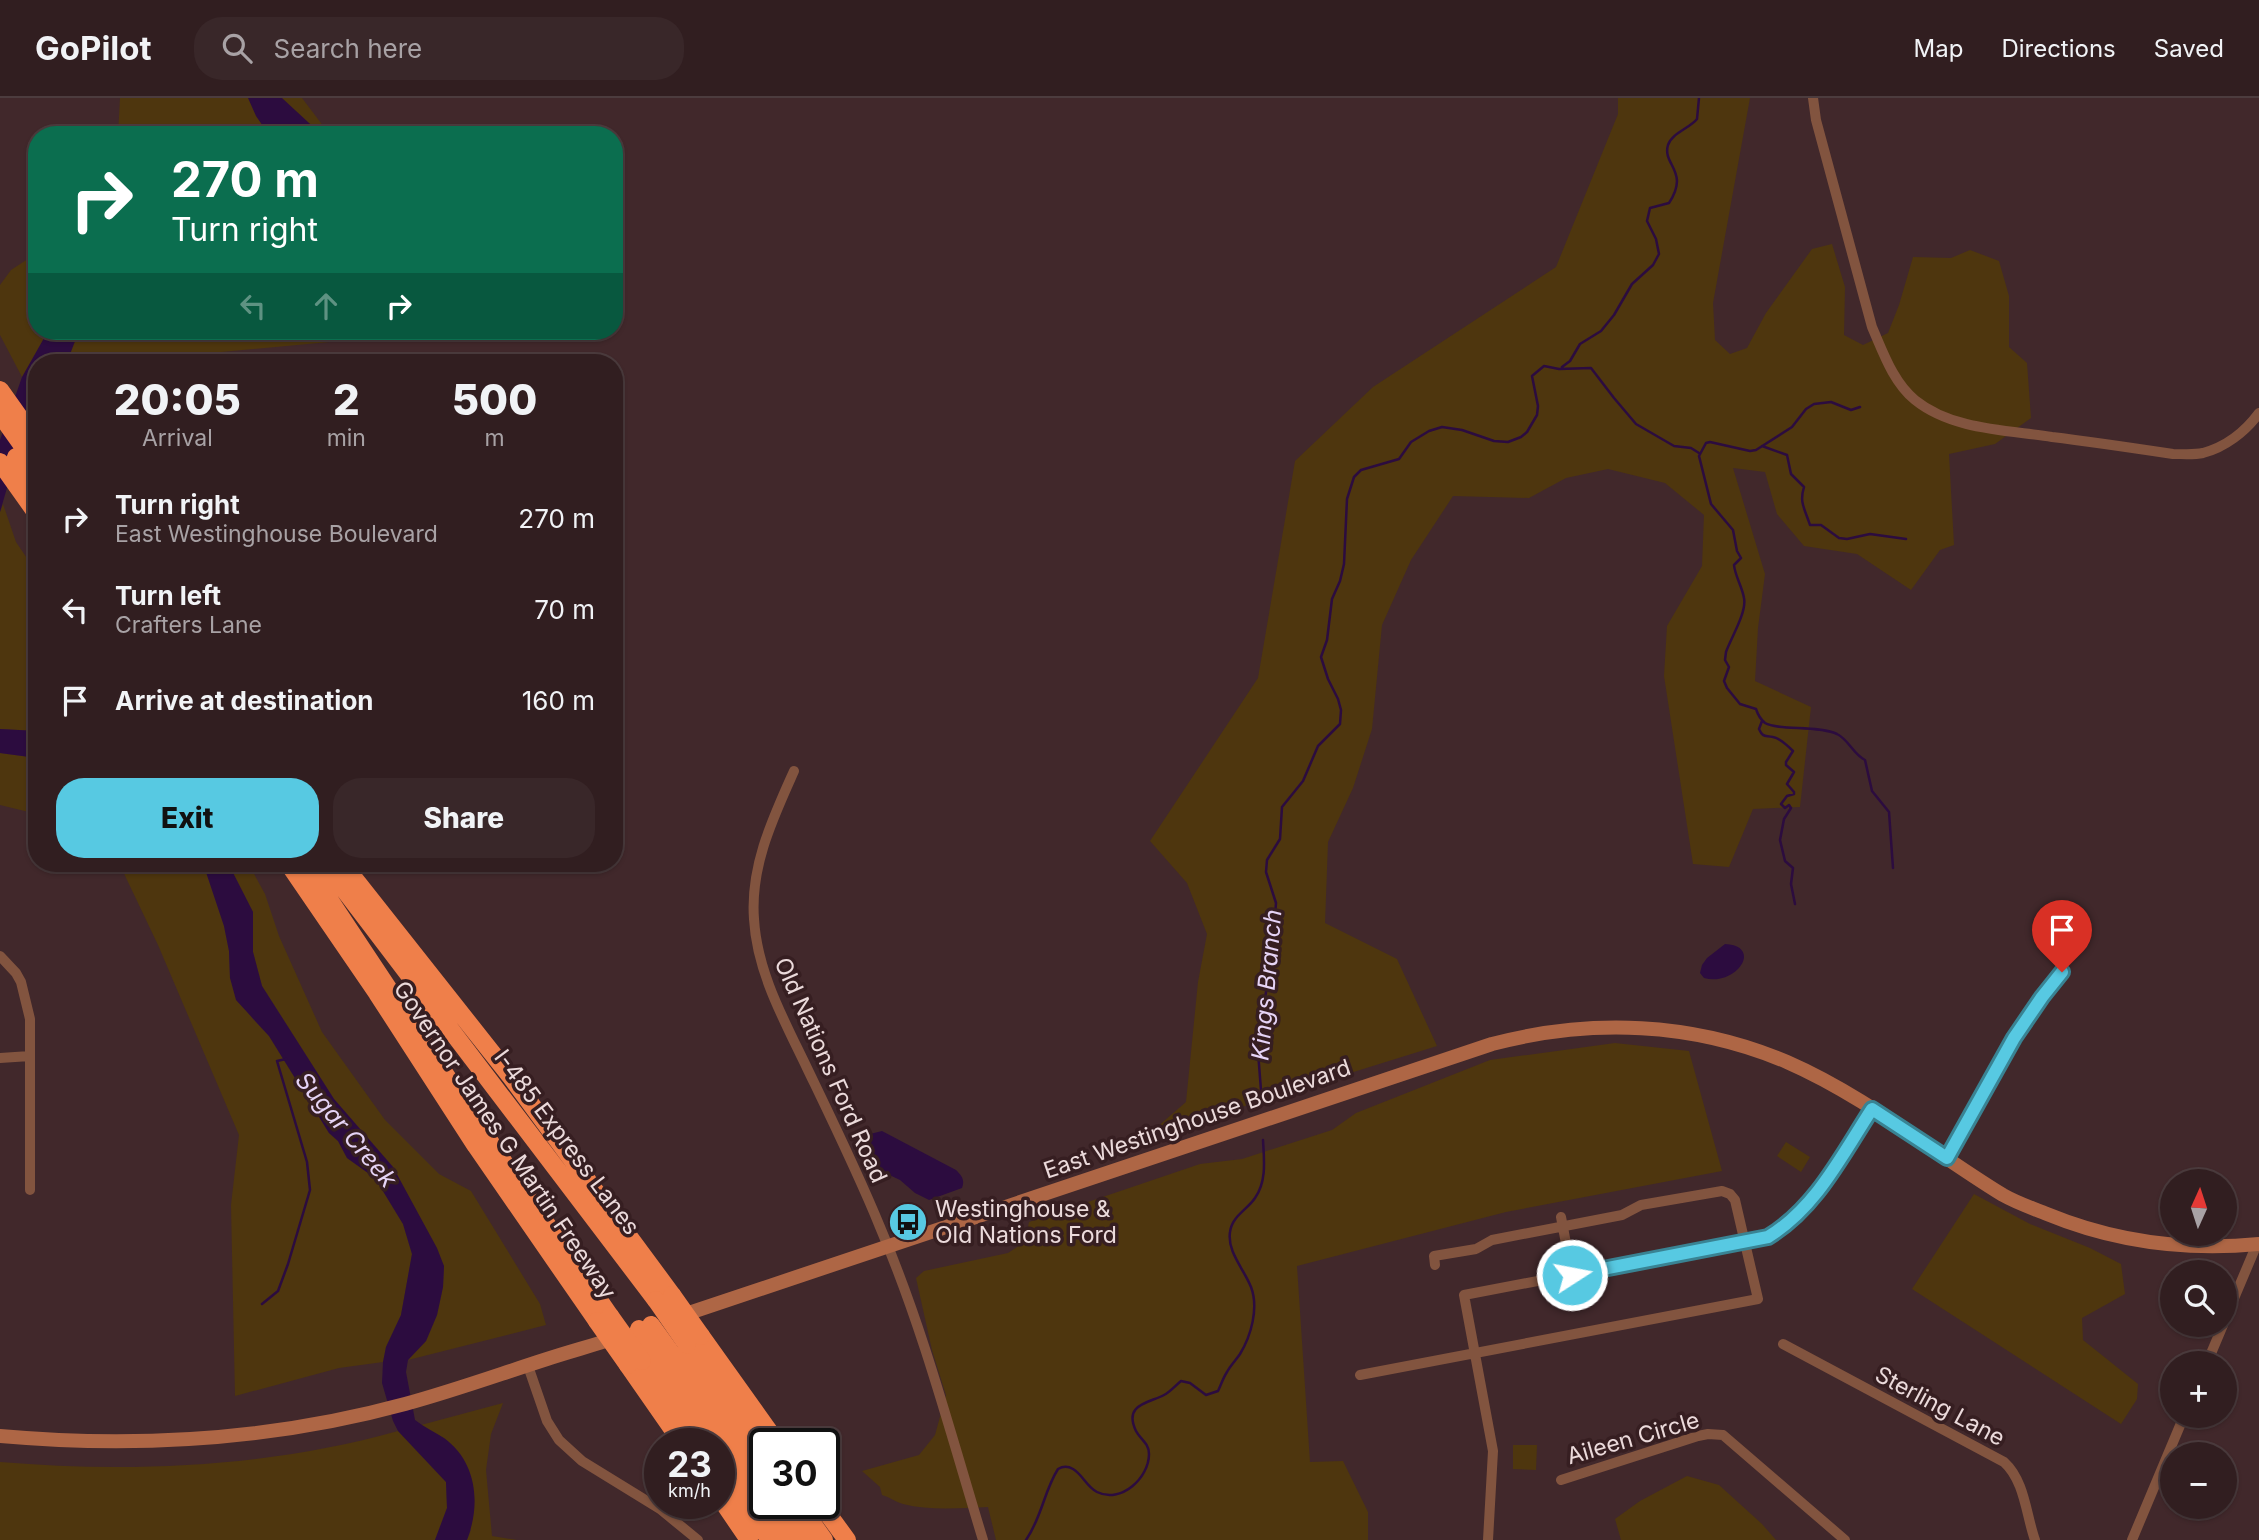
<!DOCTYPE html>
<html lang="en">
<head>
<meta charset="utf-8">
<style>
	:root { --surface:#311e20; --page:#392729; --text:#f1f3f6; --muted:#a8a2a5; --line:#4c3c3e; --accent:#57c9e2 }
	body { margin:0; font-family:Inter,sans-serif; background:var(--page); color:var(--text); height:100vh; display:flex; flex-direction:column; font-size:26px; white-space:nowrap }
	* { box-sizing:border-box; margin:0 }
	p { font-size:23px; color:var(--muted) }
	.icon { flex:none; width:38px; height:38px; fill:none; stroke:currentColor; stroke-width:2; stroke-linecap:round; stroke-linejoin:round }
	.map { position:relative; flex:1; overflow:hidden }
	.details { position:absolute; left:28px; top:256px; width:595px; height:518px; display:flex; flex-direction:column; background:var(--surface); border-radius:28px; box-shadow:0 2px 5px #0004,0 0 0 2px var(--line) }
	.details>* { flex:none }
	.top-card { position:absolute; left:28px; top:28px; width:595px; height:214px; border-radius:28px; box-shadow:0 2px 5px #0004,0 0 0 2px var(--line); background:#0b6e4f; color:#fff; overflow:hidden }
	.needle { width:46px; rotate:3deg }
	.fabs { position:absolute; left:2160px; top:1071px; display:grid; gap:14px }
	.fabs a { display:grid; place-items:center; width:77px; height:77px; border-radius:50%; background:var(--surface); box-shadow:0 2px 5px #0004,0 0 0 2px var(--line); font-size:35px }
	.speed { position:absolute; left:644px; top:1330px; display:flex; gap:14px; font-size:35px; font-weight:700; text-align:center }
	.speed>* { display:grid; place-content:center; width:91px; height:91px; border-radius:50%; background:var(--surface); box-shadow:0 2px 5px #0004,0 0 0 2px var(--line); line-height:1 }
	.speed small { font-size:18px; font-weight:400 }
	.speed .limit { border:4px solid #111; border-radius:10px; background:#fff; color:#111 }
	.pin { position:absolute; display:grid; place-items:center; width:60px; height:60px; color:#fff; margin:-72px -30px; border-radius:50% 50% 50% 0; rotate:-45deg; box-shadow:0 0 7px #0007 }
	.pin .icon { rotate:45deg }
	.me { position:absolute; width:77px; margin:-38px; rotate:79deg; stroke-linejoin:round; filter:drop-shadow(0 0 5px #0008) }
	.turn { display:flex; align-items:center; gap:24px; height:147px; padding:0 28px; font-size:32px }
	.turn .icon { width:91px; height:91px; stroke-width:2.5 }
	.turn b { display:block; font-size:49px; line-height:60px }
	.lanes { display:flex; align-items:center; height:66px; padding:0 28px; background:#0003; justify-content:center; gap:35px; direction:ltr }
	.lanes .off { opacity:.35 }
	.eta { display:flex; justify-content:space-evenly; align-items:center; height:119px; text-align:center }
	.eta b { font-size:42px; font-weight:800; line-height:49px }
	.button { display:flex; gap:14px; margin-top:auto; padding:14px 28px }
	.button a { flex:1; height:80px; border-radius:28px; background:var(--accent); color:#111; font-size:28px; font-weight:800; line-height:80px; text-align:center }
	.button a+a { background:var(--page); color:var(--text) }
	ul { padding:0; list-style:none }
	li { display:flex; align-items:center; gap:21px; height:91px; padding:0 28px }
	li div { flex:1 }
	li b { display:block; font-size:26px }
	li em { font-style:normal }
	header { display:flex; align-items:center; gap:42px; box-sizing:border-box; height:98px; padding:0 35px; background:var(--surface); border-bottom:2px solid var(--line) }
	header strong { font-size:33px }
	nav { display:flex; gap:38px; margin-inline-start:auto; font-size:24px }
	.search { width:490px; height:63px; background:var(--page); display:flex; align-items:center; gap:18px; box-sizing:border-box; padding:0 24px; border-radius:28px; color:var(--muted); font-size:26px }
	.map>svg:first-child { display:block }
	.green { fill:#4e360e }
	.water { fill:#2c0c3f }
	.lines { fill:none; stroke-linecap:round; stroke-linejoin:round }
	.stream { stroke:#2c0c3f; stroke-width:2.5 }
	.minor { stroke:#82543f; stroke-width:10 }
	.secondary { stroke:#ae6645; stroke-width:14 }
	.motorway { stroke:#ef7f4a; stroke-width:18 }
	.motorway-bridge { stroke:#ef7f4a; stroke-width:18 }
	.route-casing { stroke:#398393; stroke-width:18 }
	.route { stroke:#57c9e2; stroke-width:12 }
	.labels { text-anchor:middle; stroke-width:7; stroke-linejoin:round; paint-order:stroke }
	.street-label { font-size:23px; fill:#ebdadb; stroke:#361e21 }
	.poi-label { font-size:23px; fill:#ebdadb; stroke:#361e21; text-anchor:start }
	.water-label { font-size:24px; font-style:italic; fill:#e6d4f6; stroke:#361e21 }
</style>
</head>
<body>
<header>
<strong>GoPilot</strong>
<div class="search"><svg class="icon" aria-label="search" viewBox="0 0 24 24"><circle cx="10" cy="10" r="6"/><path d="M15 15l6 6"/></svg>Search here</div>
<nav><a>Map</a><a>Directions</a><a>Saved</a></nav>
</header>
<div class="map">
<svg width="2259" height="1442" viewBox="0 0 2259 1442">
	<rect width="100%" height="100%" fill="#41282b"/>
	<path class="green" d="M120,0H302L330,37H118Z
		M1618,0H1750L1713,205L1715,242L1730,256L1747,250L1766,215L1812,151L1832,146L1845,189L1844,237L1863,247L1888,235L1899,207L1913,159L1951,160L1970,152L1999,163L2009,198V249L2027,265L2031,320L1995,346L1949,356L1954,447L1940,452L1911,492L1857,456L1804,448L1777,416L1765,374L1733,370L1765,476L1758,530L1755,583L1811,609L1800,709L1753,711L1729,769L1693,766L1664,578L1667,528L1702,468L1704,417L1665,385L1608,371L1566,380L1529,400L1453,398L1411,462L1382,527L1372,631L1353,690L1328,744L1325,825L1397,861L1437,948L1139,1041L1156,1030L1186,1004L1198,884L1207,836L1187,785L1150,743L1258,580L1295,363L1373,289L1556,169L1618,16Z
		M37,155V233H344L340,243L189,257L179,264H37V298L22,279L0,237V187L11,172Z
		M3,406L16,444L37,475V633L0,631V414Z
		M0,655L37,660V716L0,707Z
		M119,765H203L224,828L229,853L230,880L252,920L269,938L329,1035L338,1043L347,1060L375,1080L403,1126L412,1156L401,1217L386,1249L383,1264L339,1270L235,1298L231,1107L239,1037L158,847Z
		M228,765H248L265,796L279,838L322,934L385,1022L439,1076L471,1093L540,1206L546,1227L408,1262L426,1243L437,1217L443,1189L444,1168L393,1069L334,1001L262,888L253,854V814Z
		M1615,945L1689,953L1722,1073L1506,1114L1297,1168L1310,1364L1343,1363L1368,1414V1442H996L988,1409C961,1410 930,1413 903,1406C895,1404 890,1399 882,1397L880,1389L862,1373L919,1357L935,1337L946,1297L932,1252L916,1180L924,1173L1008,1155L1025,1144L1029,1124L1200,1066L1242,1061L1332,1032L1356,1015L1490,962Z
		M1786,1044L1810,1059L1801,1074L1777,1058Z
		M1974,1096L2030,1126L2090,1150L2121,1166L2125,1196L2082,1220L2083,1242L2138,1286L2137,1301L2121,1326L1912,1191Z
		M503,1305L491,1336L486,1372L492,1438L517,1442H467L471,1432L421,1327Z
		M398,1333L446,1384L447,1410L435,1442H0V1364C132,1375 270,1369 398,1333Z
		M1513,1347H1537L1536,1372L1513,1371Z
		M1687,1378L1719,1387L1762,1426L1776,1442H1621L1615,1421L1640,1403Z"/>
	<path class="water" d="M248,0H282L322,37H269L256,18Z
		M48,233H79L67,264H37V297L32,304L0,414V342L22,279Z
		M0,631L37,633V660L0,655Z
		M203,765H228L253,814V854L262,888L334,1001L393,1069L437,1150L444,1168L443,1189L437,1217L426,1243L408,1262L406,1274L415,1322C424,1329 435,1334 444,1340C477,1364 481,1406 467,1442H435L447,1410L446,1384L398,1333L393,1323L382,1285L383,1264L386,1249L401,1217L412,1156L403,1126L375,1080L347,1060L338,1043L329,1035L269,938L236,902L230,880L229,853L224,828Z
		M1725,846C1764,848 1736,889 1704,880L1700,875L1702,867L1707,860Z
		M882,1033L956,1072C962,1078 965,1082 962,1090L929,1102L915,1095L900,1082L879,1072L866,1037Z"/>
	<g class="lines">
		<path class="stream" d="M1562,269L1570,263L1580,246L1601,233L1614,217L1632,186L1653,167L1659,156L1656,141L1647,123L1650,110L1669,105C1690,73 1662,67 1668,47C1672,35 1690,30 1697,21L1699,0
			M1860,309L1851,312L1831,304L1814,306L1806,311L1792,329L1756,352L1750,353L1710,344L1706,345L1699,358L1711,406L1733,432L1737,453L1741,460L1734,467C1735,478 1742,488 1744,500C1747,514 1731,540 1726,554L1725,562L1729,569L1724,583L1727,590L1740,606L1756,611C1758,617 1760,621 1765,625C1779,633 1817,627 1837,636C1849,642 1853,656 1865,662L1872,693L1889,714L1893,770
			M1762,348L1787,357L1791,376L1804,389C1799,405 1805,411 1810,427H1821L1839,440L1847,441L1870,436L1906,441
			M1762,623L1759,631C1763,640 1765,637 1773,639C1779,640 1789,649 1793,653L1786,664V667L1794,674L1787,686L1794,694V696L1787,698L1781,706L1785,710L1789,707L1791,710L1784,721L1780,742L1785,763L1793,770L1791,786L1795,806
			M1262,1005L1257,941L1271,868L1276,805L1266,774L1267,762L1280,741L1282,709L1303,683L1318,648L1340,626L1341,612L1338,601L1328,581L1321,559L1327,542L1332,501L1340,483L1344,466L1347,401L1354,379L1361,372L1399,361L1411,344L1429,333L1442,329L1462,332L1494,343L1508,344L1521,339L1527,334L1537,317L1538,308L1532,278L1544,268L1559,271L1591,270L1614,300L1636,326L1674,348L1691,350L1699,355
			M262,1206L278,1193L288,1166L310,1092L307,1064L277,963L286,961
			M1026,1442C1042,1419 1044,1393 1058,1371C1063,1368 1068,1368 1073,1371C1083,1377 1086,1388 1097,1394C1121,1406 1149,1380 1149,1356C1149,1345 1140,1341 1136,1333C1123,1306 1149,1305 1164,1297C1170,1294 1175,1288 1181,1283L1190,1285L1206,1297L1218,1293C1221,1287 1223,1280 1227,1274C1230,1268 1236,1262 1240,1256C1251,1238 1259,1210 1251,1189C1244,1171 1227,1154 1230,1134C1232,1118 1247,1112 1255,1100C1267,1083 1264,1061 1263,1042"/>
		<path class="minor" d="M1813,0L1816,22L1872,229C1883,254 1893,284 1915,302C1952,332 2007,332 2052,339C2093,344 2133,350 2173,356C2183,356 2194,357 2203,355C2225,349 2245,334 2259,315
			M794,673C773,720 750,768 754,821C757,874 784,922 807,970C832,1022 858,1075 880,1129C923,1230 951,1337 983,1442
			M0,858L16,875L21,884L30,921V1092
			M0,960L30,958
			M1947,1060L2014,940L2042,899L2062,874
			M1561,1119L1572,1177
			M2224,1224L2257,1146
			M1783,1246L2004,1364C2025,1383 2026,1417 2035,1442
			M2207,1265L2223,1227
			M528,1268L547,1323L559,1342L582,1363L660,1411L698,1442
			M1360,1277L1758,1201L1735,1102L1730,1096L1722,1093L1641,1107L1622,1117L1492,1142L1476,1151L1434,1158L1435,1167
			M1561,1382L1698,1338L1708,1336L1723,1337L1845,1442
			M1488,1442L1493,1353L1464,1197L1768,1139C1816,1110 1841,1057 1872,1011
			M2132,1442L2184,1318"/>
		<path class="secondary" d="M677,1219L1492,946C1591,920 1693,924 1787,964C1865,998 1931,1053 2003,1097C2017,1105 2032,1110 2047,1116C2115,1144 2186,1153 2259,1146
			M0,1338C136,1350 273,1342 405,1306C453,1293 500,1276 547,1261C571,1253 595,1247 618,1239"/>
		<path class="motorway" d="M0,292L37,344
			M0,316L37,368
			M16,359L37,388
			M0,364L37,416
			M288,765L377,895L476,1048L597,1223
			M305,765L494,1050L610,1218
			M324,765L656,1202
			M342,765L511,979L672,1197
			M651,1227L765,1385
			M639,1231L788,1442
			M701,1238L778,1346
			M687,1247L765,1358
			M642,1263L701,1346
			M628,1267L683,1346
			M719,1371L770,1442
			M719,1398L749,1442
			M779,1405L805,1442
			M798,1405L824,1442
			M820,1405L847,1442"/>
		<path class="motorway-bridge" d="M672,1197L701,1238
			M656,1202L687,1247
			M610,1218L642,1263
			M597,1223L628,1267"/>
	</g>
	<g class="lines">
		<g class="route-casing">
			<path id="route" d="M1572,1177L1768,1139C1816,1110 1842,1057 1872,1011L1947,1060L2014,940L2042,899L2062,874"/>
		</g>
		<use href="#route" class="route"/>
	</g>
	<defs>
		<g id="bus-disc" transform="scale(2.0125)"><circle r="9.5" fill="#57c9e2" stroke="#361e21"/><path d="M-5-6H5V4H4V6H2V4H-2V6H-4V4H-5ZM-3.5-4V0h7V-4ZM-3.5 1.2v1.5H-2V1.2ZM2 1.2v1.5H3.5V1.2Z" fill="#111"/></g>
	</defs>
	<g fill-rule="evenodd">
		<use href="#bus-disc" x="908" y="1124"/>
	</g>
	<g class="labels">
		<g class="street-label">
			<text transform="translate(831 972) rotate(66)" y="8">Old Nations Ford Road</text>
			<text transform="translate(1197 1021) rotate(-19)" y="8">East Westinghouse Boulevard</text>
			<text transform="translate(505 1042) rotate(56)" y="8">Governor James G Martin Freeway</text>
			<text transform="translate(567 1044) rotate(53)" y="8">I-485 Express Lanes</text>
			<text transform="translate(1940 1308) rotate(28)" y="8">Sterling Lane</text>
			<text transform="translate(1633 1340) rotate(-16)" y="8">Aileen Circle</text>
		</g>
		<g class="poi-label">
			<text x="935" y="1119">Westinghouse &amp;<tspan x="935" dy="26">Old Nations Ford</tspan></text>
		</g>
		<g class="water-label">
			<text transform="translate(1267 887) rotate(-85)" y="8">Kings Branch</text>
			<text transform="translate(346 1032) rotate(50)" y="8">Sugar Creek</text>
		</g>
	</g>
</svg>
<div class="fabs">
<a><svg class="needle" viewBox="-14 -14 28 28"><path d="M0-13l5 13h-10z" fill="#e53935"/><path d="M0 13l5-13h-10z" fill="#a8a2a5"/></svg></a>
<a><svg class="icon" aria-label="search" viewBox="0 0 24 24"><circle cx="10" cy="10" r="6"/><path d="M15 15l6 6"/></svg></a>
<a>+</a>
<a>−</a>
</div>
<div class="speed"><div>23<small>km/h</small></div><div class="limit">30</div></div>
<div class="pin" style="left:2062px;top:874px;background:#d93025"><svg class="icon" aria-label="arrive" viewBox="0 0 24 24"><path d="M6 21V4h12l-3 4 3 4H6"/></svg></div>
<svg class="me" style="left:1572px;top:1177px" viewBox="-20 -20 40 40"><circle r="17" fill="#57c9e2" stroke="#fff" stroke-width="3"/><path d="M0-11L8 9 0 5-8 9z" fill="#fff"/></svg>
<div class="top-card">
<div class="turn"><svg class="icon" aria-label="right" viewBox="0 0 24 24"><path d="M7 20v-9h11M14 6l5 5-5 5"/></svg><div><b>270 m</b>Turn right</div></div>
<div class="lanes"><svg class="icon off" aria-label="left" viewBox="0 0 24 24"><path d="M17 20v-9H6M10 6l-5 5 5 5"/></svg><svg class="icon off" aria-label="ahead" viewBox="0 0 24 24"><path d="M12 20V5M6 11l6-6 6 6"/></svg><svg class="icon" aria-label="right" viewBox="0 0 24 24"><path d="M7 20v-9h11M14 6l5 5-5 5"/></svg></div>
</div>
<section class="details">
<div class="eta">
<div><b>20:05</b><p>Arrival</p></div>
<div><b>2</b><p>min</p></div>
<div><b>500</b><p>m</p></div>
</div>
<ul>
<li><svg class="icon" aria-label="right" viewBox="0 0 24 24"><path d="M7 20v-9h11M14 6l5 5-5 5"/></svg><div><b>Turn right</b><p>East Westinghouse Boulevard</p></div><em>270 m</em></li>
<li><svg class="icon" aria-label="left" viewBox="0 0 24 24"><path d="M17 20v-9H6M10 6l-5 5 5 5"/></svg><div><b>Turn left</b><p>Crafters Lane</p></div><em>70 m</em></li>
<li><svg class="icon" aria-label="arrive" viewBox="0 0 24 24"><path d="M6 21V4h12l-3 4 3 4H6"/></svg><div><b>Arrive at destination</b></div><em>160 m</em></li>
</ul>
<div class="button"><a>Exit</a><a>Share</a></div>
</section>
</div>
</body>
</html>
